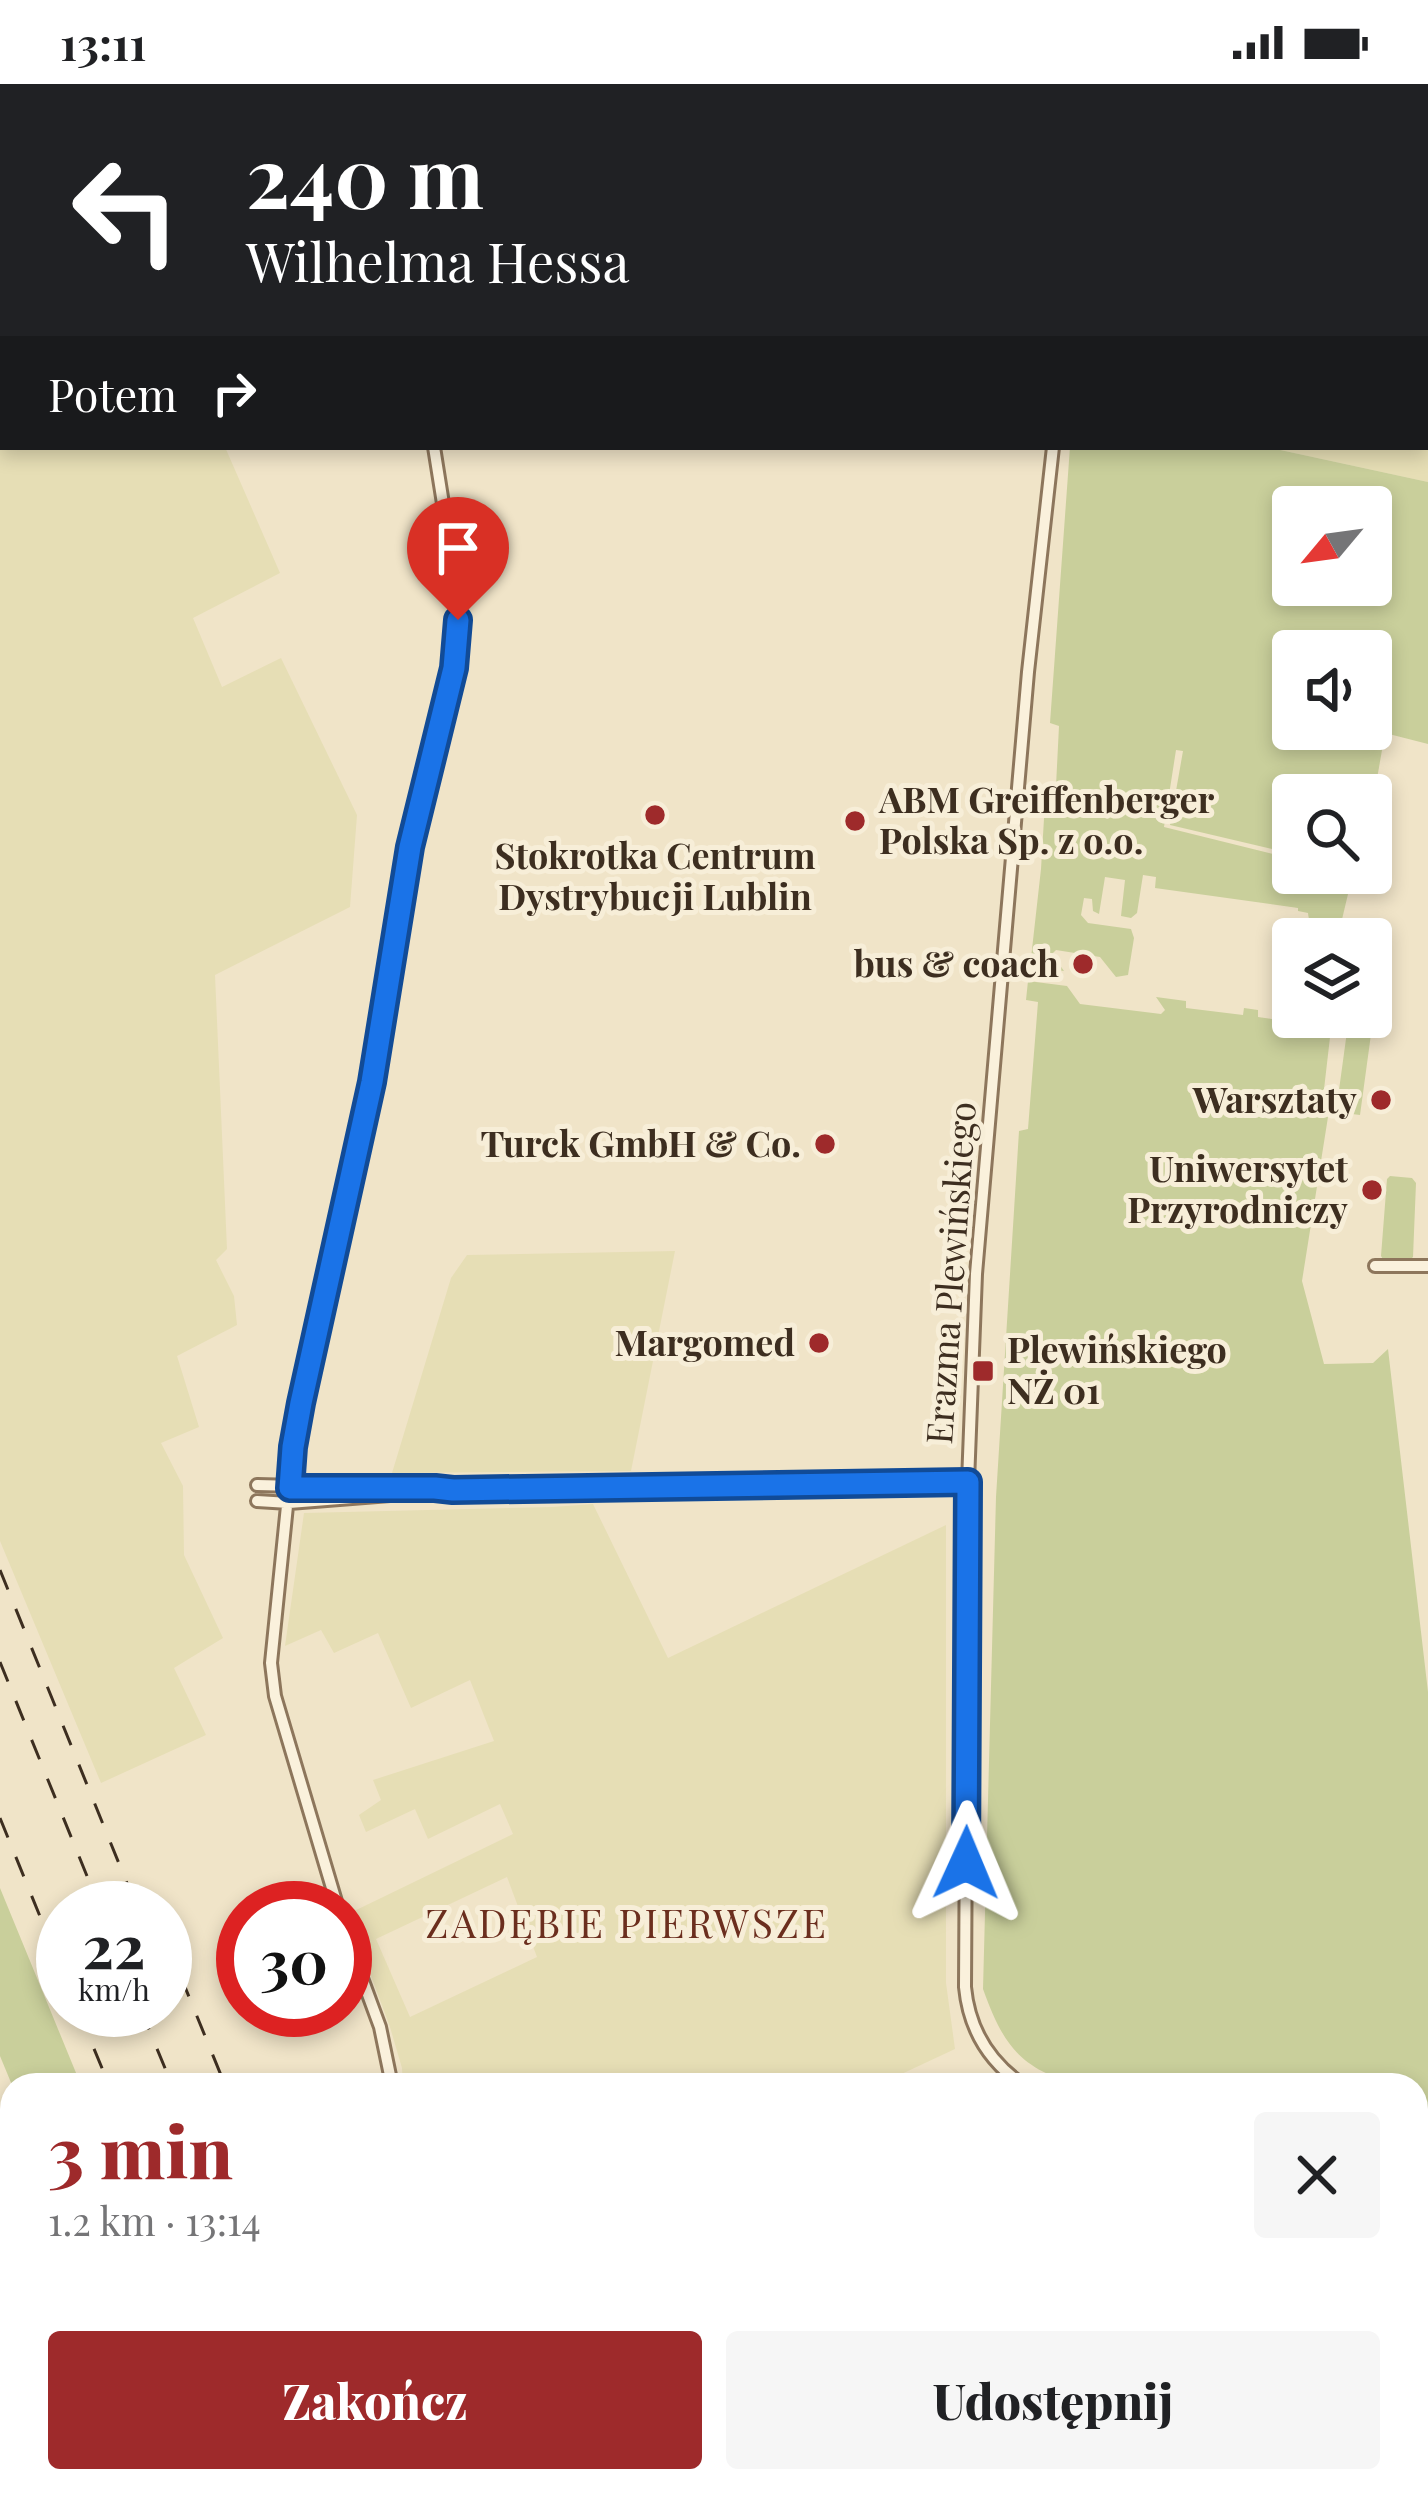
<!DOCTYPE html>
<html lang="pl">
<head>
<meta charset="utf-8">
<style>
	:root { --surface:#fff; --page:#f6f6f6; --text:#202124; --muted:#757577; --accent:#9e2a2b }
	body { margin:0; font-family:"Playfair Display",serif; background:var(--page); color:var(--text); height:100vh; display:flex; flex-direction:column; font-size:45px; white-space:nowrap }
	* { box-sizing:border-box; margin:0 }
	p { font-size:39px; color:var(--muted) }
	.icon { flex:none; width:66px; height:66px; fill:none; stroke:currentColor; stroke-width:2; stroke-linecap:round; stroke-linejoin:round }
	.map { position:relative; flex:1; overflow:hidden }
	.sheet { position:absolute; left:0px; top:1989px; width:1428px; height:420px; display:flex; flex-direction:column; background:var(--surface); border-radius:36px 36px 0 0; box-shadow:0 6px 18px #0003 }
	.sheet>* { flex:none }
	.hud { position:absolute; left:0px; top:0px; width:1428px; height:366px; box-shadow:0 6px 18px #0003; background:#202124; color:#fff; overflow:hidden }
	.needle { width:78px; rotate:241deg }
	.fabs { position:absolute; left:1272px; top:402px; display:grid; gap:24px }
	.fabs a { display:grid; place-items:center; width:120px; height:120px; border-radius:12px; background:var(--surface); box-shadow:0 6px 18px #0003; font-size:60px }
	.speed { position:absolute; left:36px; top:1797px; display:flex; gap:24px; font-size:60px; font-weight:700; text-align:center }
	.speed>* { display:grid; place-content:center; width:156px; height:156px; border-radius:50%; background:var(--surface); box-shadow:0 6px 18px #0003; line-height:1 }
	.speed small { font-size:30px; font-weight:400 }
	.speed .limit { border:18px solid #d22; background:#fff; color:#111 }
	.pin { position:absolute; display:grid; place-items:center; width:102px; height:102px; color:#fff; margin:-123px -51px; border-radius:50% 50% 50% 0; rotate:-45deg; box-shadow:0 0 12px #0007 }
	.pin .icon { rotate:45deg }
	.me { position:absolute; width:132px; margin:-66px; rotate:1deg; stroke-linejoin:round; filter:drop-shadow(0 0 9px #0008) }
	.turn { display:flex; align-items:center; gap:42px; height:252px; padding:0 48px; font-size:54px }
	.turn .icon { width:156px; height:156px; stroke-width:2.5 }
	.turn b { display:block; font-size:84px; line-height:102px }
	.then { display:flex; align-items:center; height:114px; padding:0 48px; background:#0003; gap:24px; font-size:45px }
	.round { display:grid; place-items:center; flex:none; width:126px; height:126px; border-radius:12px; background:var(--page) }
	.head { display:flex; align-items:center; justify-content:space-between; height:204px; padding:0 48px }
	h1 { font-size:72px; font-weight:800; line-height:90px; color:var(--accent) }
	.button { display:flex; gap:24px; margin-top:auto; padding:24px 48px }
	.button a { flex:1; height:138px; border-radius:12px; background:var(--accent); color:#fff; font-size:48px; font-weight:800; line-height:138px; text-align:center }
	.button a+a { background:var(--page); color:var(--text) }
	.status { display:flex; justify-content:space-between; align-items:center; height:84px; padding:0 60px; background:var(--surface); direction:ltr }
	.status svg { height:33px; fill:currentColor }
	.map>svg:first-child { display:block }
	.farmland { fill:#e6deb5; fill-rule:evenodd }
	.green { fill:#c9cf9b; fill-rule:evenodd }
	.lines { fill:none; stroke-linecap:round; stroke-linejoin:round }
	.street-casing { stroke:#8d765c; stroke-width:16 }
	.street { stroke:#faf1dc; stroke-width:10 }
	.rail { stroke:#3d2e20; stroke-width:3; stroke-dasharray:21 21; stroke-linecap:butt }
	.route-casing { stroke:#114b97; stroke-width:30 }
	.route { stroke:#1a73e8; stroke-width:21 }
	.poi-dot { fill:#9e2a2b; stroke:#f7eed8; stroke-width:4.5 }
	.labels { text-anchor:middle; stroke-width:10; stroke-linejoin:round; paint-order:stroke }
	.poi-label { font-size:36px; font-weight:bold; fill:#3d2e20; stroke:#f7eed8; text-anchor:end }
	.street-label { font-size:36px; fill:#3d2e20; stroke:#f7eed8 }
	.neighbourhood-label { font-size:39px; letter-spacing:3px; fill:#6b2e1e; stroke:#f7eed8 }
</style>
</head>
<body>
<div class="status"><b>13:11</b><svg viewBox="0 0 49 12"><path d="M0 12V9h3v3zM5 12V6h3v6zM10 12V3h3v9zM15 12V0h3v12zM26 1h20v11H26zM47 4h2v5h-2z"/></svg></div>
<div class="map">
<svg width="1428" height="2409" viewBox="0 0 1428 2409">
	<rect width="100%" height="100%" fill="#f0e4c8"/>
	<path class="farmland" d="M0,0H271L273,3H3V363H225L280,489L193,534L222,603L281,574L357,731L350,823L215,891L227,1165L216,1176L234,1212L237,1241L177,1272L199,1343L161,1359L183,1402L184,1471L223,1554L174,1584L206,1651L101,1699L0,1457Z
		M1425,122L1428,123V398L1267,363H1425Z
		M675,1167L631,1387L392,1389L451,1194L467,1171Z
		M593,1420L668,1574L946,1441V1899L955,1965L878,2001H500L496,1995L483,2001H403L402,1984L390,1943L348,1830L513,1750L500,1720L428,1755L415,1725L366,1748L359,1731L381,1716L373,1696L494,1657L470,1596L411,1624L378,1549L334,1569L321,1546L285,1562L304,1429L552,1423ZM507,1793L537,1873L410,1933L376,1855Z
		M900,2397H1233L1234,2409H901Z"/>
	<path class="green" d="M1070,363H1267L1428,398V660L1385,649L1371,729V711H1293V770L1170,741L1183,667L1176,666L1164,743L1293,775V789H1353L1339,848C1324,853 1309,845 1308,829L1298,827V824L1155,804L1156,793L1143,791L1137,829L1131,834L1121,832L1125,796L1105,793L1099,830L1093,827L1092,815L1084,814L1081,831L1088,839L1131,845L1134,854L1128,891L1116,893L1100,873L1056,866L1052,870L1064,887L1030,883L1041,785L1046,701L1056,702L1059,642L1050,639ZM1293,423H1371V501H1293ZM1293,567H1371V645H1293Z
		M1028,897L1067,902L1080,920L1161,930L1165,926L1156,913L1186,917V924L1243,931L1244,924L1258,926V933L1316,941L1318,934H1321L1320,945L1326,946L1328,936H1332L1323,1014H1331L1302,1197L1324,1280L1373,1279L1388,1265L1428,1608V2051L1416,2049V2001H1082C1021,1987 1003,1961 983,1905L996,1413L1019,1047L1028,1045L1038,918L1026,916Z
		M1348,940L1372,943L1360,1031L1336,1028Z
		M1390,1092L1412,1094L1416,1099L1413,1173L1408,1178L1384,1177L1381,1172L1387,1095Z
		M0,1804L81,2001H12L0,1972Z
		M704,2397H895L896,2409H710Z"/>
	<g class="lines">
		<g class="street-casing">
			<path id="street" d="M411,0V3
				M1127,0L1128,3
				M1043,3L1059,0
				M1079,3V0
				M1425,103L1428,104
				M1375,1182H1428
				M257,1401L453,1406L968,1398
				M257,1417L289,1419L390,1411
				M338,1824L275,1612L271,1579L293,1363L301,1319L372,998L410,763L454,584L458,536L455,495L434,363
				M345,1848L380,1943L392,2001
				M1023,2001C988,1977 969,1945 965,1903L968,1398L976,1190L1028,588L1053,363
				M1416,2065L1428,2069
				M1416,2079L1428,2090
				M486,2397L490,2409
				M498,2397L502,2409"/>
		</g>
		<use href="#street" class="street"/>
		<path class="rail" d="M0,1486L137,1824
			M0,1578L100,1824
			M0,1734L63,1889
			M165,1854L225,2001
			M78,1926L109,2001
			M141,1926L172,2001
			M270,2397L274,2409
			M388,2397L394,2409"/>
	</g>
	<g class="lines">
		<g class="route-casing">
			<path id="route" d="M458,536L454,584L410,763L372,998L301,1319L293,1363L290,1404H435L453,1406L968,1398L966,1779"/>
		</g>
		<use href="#route" class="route"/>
	</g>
	<g class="poi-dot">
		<circle cx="655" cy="731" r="12"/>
		<circle cx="855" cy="737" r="12"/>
		<circle cx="1083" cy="880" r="12"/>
		<circle cx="1381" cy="1016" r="12"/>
		<circle cx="825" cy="1060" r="12"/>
		<circle cx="1372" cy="1106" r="12"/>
		<circle cx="819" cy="1259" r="12"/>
		<rect x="971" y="1275" width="24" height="24" rx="6"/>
	</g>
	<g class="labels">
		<g class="poi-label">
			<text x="879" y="729" text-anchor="start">ABM Greiffenberger<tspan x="879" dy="41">Polska Sp. z o.o.</tspan></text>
			<text x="655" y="785" text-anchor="middle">Stokrotka Centrum<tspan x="655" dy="41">Dystrybucji Lublin</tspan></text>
			<text x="1059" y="893">bus &amp; coach</text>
			<text x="1357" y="1029">Warsztaty</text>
			<text x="801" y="1073">Turck GmbH &amp; Co.</text>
			<text x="1348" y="1098">Uniwersytet<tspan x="1348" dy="41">Przyrodniczy</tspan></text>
			<text x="795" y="1272">Margomed</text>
			<text x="1007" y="1279" text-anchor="start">Plewińskiego<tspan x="1007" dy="41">NŻ 01</tspan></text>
		</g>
		<g class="street-label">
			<text transform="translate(951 1189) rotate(-86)" y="13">Erazma Plewińskiego</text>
		</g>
		<g class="neighbourhood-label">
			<text x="627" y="1854">ZADĘBIE PIERWSZE</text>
		</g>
	</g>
</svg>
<div class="fabs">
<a><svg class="needle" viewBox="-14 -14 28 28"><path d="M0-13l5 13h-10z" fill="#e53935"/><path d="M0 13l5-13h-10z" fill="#757577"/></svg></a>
<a><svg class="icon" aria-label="sound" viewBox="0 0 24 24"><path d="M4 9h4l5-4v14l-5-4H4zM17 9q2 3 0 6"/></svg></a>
<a><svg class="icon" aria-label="search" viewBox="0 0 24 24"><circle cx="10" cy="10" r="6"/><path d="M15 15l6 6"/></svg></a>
<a><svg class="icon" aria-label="layers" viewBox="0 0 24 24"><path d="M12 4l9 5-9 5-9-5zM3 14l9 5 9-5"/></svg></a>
</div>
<div class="speed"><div>22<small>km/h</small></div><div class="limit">30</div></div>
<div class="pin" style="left:458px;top:536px;background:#d93025"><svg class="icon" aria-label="arrive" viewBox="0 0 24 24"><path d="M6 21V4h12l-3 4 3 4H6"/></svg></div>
<svg class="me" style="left:966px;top:1779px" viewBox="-20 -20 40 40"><path d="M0-17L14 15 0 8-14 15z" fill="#1a73e8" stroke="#fff" stroke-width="4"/></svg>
<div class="hud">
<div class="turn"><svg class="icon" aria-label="left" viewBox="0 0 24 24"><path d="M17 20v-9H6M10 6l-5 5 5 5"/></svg><div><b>240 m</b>Wilhelma Hessa</div></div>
<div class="then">Potem<svg class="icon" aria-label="right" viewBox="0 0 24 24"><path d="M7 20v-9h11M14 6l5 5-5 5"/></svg></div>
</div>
<section class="sheet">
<div class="head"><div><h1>3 min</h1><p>1.2 km · 13:14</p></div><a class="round"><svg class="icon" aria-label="close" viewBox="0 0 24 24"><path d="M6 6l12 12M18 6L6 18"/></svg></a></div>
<div class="button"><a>Zakończ</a><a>Udostępnij</a></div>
</section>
</div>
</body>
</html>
